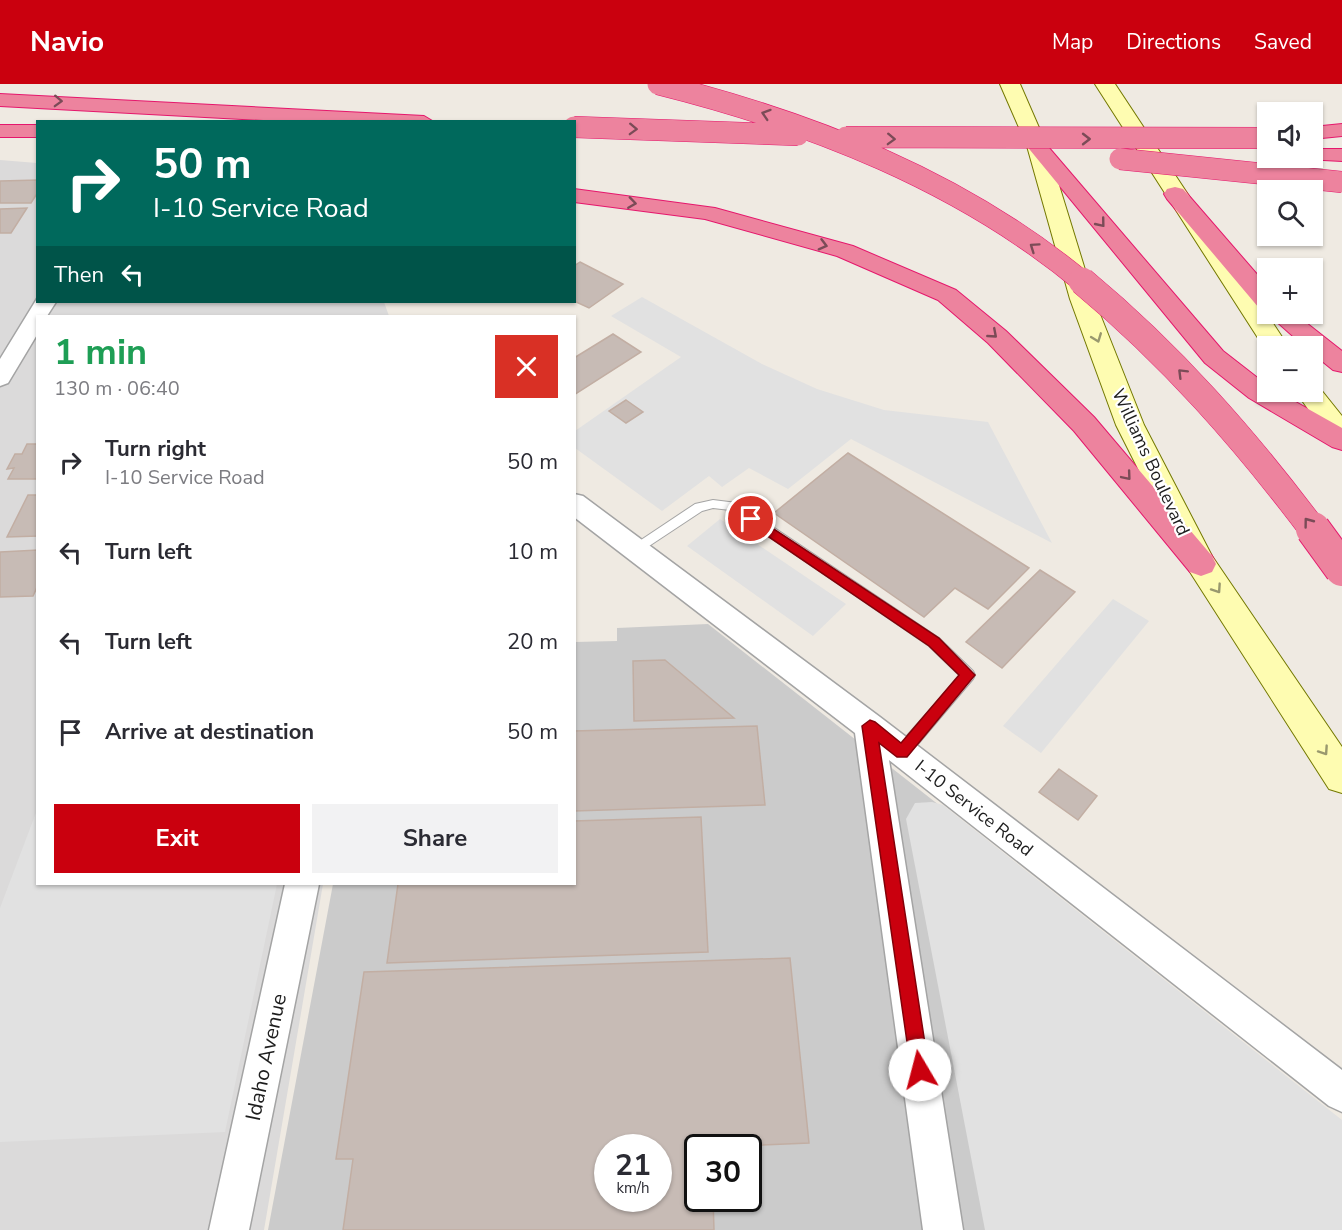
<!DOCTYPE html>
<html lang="en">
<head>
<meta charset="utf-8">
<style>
	:root { --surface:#fff; --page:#f2f2f3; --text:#2b2b33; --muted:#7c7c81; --accent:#ca000e }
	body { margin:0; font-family:"Nunito Sans",sans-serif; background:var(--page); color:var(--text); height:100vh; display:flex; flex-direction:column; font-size:22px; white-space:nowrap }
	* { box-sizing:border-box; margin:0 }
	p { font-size:20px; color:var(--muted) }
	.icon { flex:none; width:33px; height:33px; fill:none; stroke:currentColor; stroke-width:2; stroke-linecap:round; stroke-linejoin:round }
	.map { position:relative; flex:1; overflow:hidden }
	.panel { position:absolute; left:36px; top:231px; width:540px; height:570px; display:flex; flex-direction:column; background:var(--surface); border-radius:0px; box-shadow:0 2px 4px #0004 }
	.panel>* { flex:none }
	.banner { position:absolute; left:36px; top:36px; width:540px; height:183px; border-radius:0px; box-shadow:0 2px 4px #0004; background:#00695c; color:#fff; overflow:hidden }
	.controls { position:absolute; left:1257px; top:18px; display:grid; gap:12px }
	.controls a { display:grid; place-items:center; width:66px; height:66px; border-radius:0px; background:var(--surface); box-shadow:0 2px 4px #0004; font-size:30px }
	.speed { position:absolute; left:594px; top:1050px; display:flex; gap:12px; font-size:30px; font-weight:700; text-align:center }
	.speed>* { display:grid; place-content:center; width:78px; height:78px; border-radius:50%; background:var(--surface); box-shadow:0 2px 4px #0004; line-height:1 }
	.speed small { font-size:15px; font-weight:400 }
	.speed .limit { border:3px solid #111; border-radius:9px; background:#fff; color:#111 }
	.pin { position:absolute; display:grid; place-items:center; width:51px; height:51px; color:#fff; margin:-26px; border:3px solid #fff; border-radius:50%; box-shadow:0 2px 6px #0007 }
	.me { position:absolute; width:66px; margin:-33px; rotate:352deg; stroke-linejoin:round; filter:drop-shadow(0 0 4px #0008) }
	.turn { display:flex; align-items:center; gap:21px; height:126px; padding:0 18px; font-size:27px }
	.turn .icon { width:78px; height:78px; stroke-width:2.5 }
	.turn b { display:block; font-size:42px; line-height:51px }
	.then { display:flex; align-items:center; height:57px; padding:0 18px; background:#0003; gap:12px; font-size:22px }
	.round { display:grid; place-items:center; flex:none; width:63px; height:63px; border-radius:0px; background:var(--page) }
	.headline { display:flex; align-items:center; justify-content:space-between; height:102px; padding:0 18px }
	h1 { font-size:36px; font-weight:700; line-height:45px; color:#1e9e55 }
	.primary-button { display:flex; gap:12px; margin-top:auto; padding:12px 18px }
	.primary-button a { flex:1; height:69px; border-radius:0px; background:var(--accent); color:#fff; font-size:24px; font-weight:700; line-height:69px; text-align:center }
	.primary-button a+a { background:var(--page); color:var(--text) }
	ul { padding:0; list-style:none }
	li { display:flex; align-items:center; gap:18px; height:90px; padding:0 18px }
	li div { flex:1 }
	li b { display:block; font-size:22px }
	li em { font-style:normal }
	header { display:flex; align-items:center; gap:36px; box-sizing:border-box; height:84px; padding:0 30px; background:var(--accent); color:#fff }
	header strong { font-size:28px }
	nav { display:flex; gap:33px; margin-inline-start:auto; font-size:21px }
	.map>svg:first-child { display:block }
	.residential { fill:#dbdada }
	.religious { fill:#cbcbcb; fill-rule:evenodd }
	.parking { fill:#e1e1e1 }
	.building { fill:#c7bbb5; stroke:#c2aea3; stroke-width:1.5; fill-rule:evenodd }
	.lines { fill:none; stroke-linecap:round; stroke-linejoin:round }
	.service-casing { stroke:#a4a4a4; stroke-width:2 }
	.minor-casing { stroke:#a4a4a4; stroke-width:3 }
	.secondary-casing { stroke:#737800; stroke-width:2 }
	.motorway-casing { stroke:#e5176c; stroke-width:2 }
	.service { fill:#fff; fill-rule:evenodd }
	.minor { fill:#fff; fill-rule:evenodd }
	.secondary { fill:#fefcb1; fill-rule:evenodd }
	.motorway { fill:#ed839e; fill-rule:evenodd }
	.motorway-bridge-far2-casing { stroke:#e5176c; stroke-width:22; stroke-linecap:butt }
	.motorway-bridge-far1-casing { stroke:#e5176c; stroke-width:28; stroke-linecap:butt }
	.motorway-bridge-casing { stroke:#e5176c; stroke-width:36; stroke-linecap:butt }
	.motorway-bridge-far2 { stroke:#ed839e; stroke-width:21 }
	.motorway-bridge-far1 { stroke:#ed839e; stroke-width:27 }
	.motorway-bridge { stroke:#ed839e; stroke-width:34 }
	.oneway { stroke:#7b4b57 }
	.oneway2 { stroke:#99986e }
	.route { fill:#ca000e; stroke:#830009; stroke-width:1.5 }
	.labels { text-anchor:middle; stroke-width:4.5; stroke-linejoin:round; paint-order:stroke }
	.street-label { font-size:18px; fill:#1d1d1d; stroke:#fff }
	.near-street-label { font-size:21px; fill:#1d1d1d; stroke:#fff }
</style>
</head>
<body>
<header>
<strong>Navio</strong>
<nav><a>Map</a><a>Directions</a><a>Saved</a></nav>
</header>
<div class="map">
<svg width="1342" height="1146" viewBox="0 0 1342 1146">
	<rect width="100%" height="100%" fill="#efeae2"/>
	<path class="residential" d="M0,76L37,79L38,218H384L389,232H38V800H323L264,1146H0Z"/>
	<path class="religious" d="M708,540L1342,1037V1146H268L333,800H574L575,558L617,557V544ZM608,1064H658V1114H608ZM698,1064H748V1114H698Z"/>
	<path class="parking" d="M642,213L762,280L817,305L884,326L988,338L1052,459L851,355L788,405L749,384L722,403L709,392L662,427L575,364V347L681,273L611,232Z
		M720,435L846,520L813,552L687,462Z
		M1113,515L1149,537L1041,669L1003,642Z
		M932,718L943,721L1342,1036V1146H985L906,735L915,719Z
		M37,726L38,800H277L225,1048L0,1058V824Z"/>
	<path class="building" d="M38,96V108L31,119H0V97Z
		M27,124L11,149H0V125Z
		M580,178L623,200L589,224L574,217V182Z
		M613,250L641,268L574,311V274Z
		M626,316L643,328L626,339L609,327Z
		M27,360H38V395H8L14,384L7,385L15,370H22Z
		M848,369L1029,484L988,525L955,504L924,533L774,429Z
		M28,411H38V452L7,453Z
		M38,466V501L33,512L0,513V468Z
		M1040,486L1075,508L1002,584L966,558Z
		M665,576L734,634L634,637L633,577Z
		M757,642L765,721L574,727V647Z
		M1059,685L1097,712L1078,736L1039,708Z
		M701,733L708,868L387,879L398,800H574V737Z
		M790,874L809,1059L698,1064V1114H713L714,1146H343L353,1075H336L364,888ZM608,1064H658V1114H608Z"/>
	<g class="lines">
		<g class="service-casing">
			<path id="service" d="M713,416L737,419L939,554L973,587L975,591L973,595L907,673L902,674L897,673L895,668L897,663L960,592L929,562L730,426L713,424L702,427L640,468H632L630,465L632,462L695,420Z"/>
		</g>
		<g class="minor-casing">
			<path id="minor" d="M38,213V218H56L47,232H38V249L8,299L0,302V275Z
				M574,410L583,412L880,633L1342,986V1028L1329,1022L889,676L963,1146H923L855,649L574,433Z
				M285,800H319L249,1146H209Z"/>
		</g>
		<g class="secondary-casing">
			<path id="secondary" d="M1000,0H1020L1047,62L1094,215L1144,341L1212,472L1342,663V709L1329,705L1190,488L1116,341L1070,215L1027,62Z
				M1095,0H1115L1288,262H1268L1267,268Z
				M1312,300L1318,302L1342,332V362L1332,359L1296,308H1312Z"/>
		</g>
		<g class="motorway-casing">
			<path id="motorway" d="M0,10L424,32L434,38H300L0,22Z
				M1342,40V52L1312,55V43Z
				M0,41H38V53H0Z
				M1037,56L1044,58L1223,267L1268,302V308H1278L1342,344V366L1332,363L1249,314L1205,279L1030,66L1027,62L1030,58Z
				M1312,65H1342V77L1305,75L1303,74H1312Z
				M1175,103L1183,105L1268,203V226L1259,224L1167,115L1164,110L1167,105Z
				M574,105L715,124L853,162L956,206L1006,247L1094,333L1212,472L1216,480L1212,488L1201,492L1190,488L1074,347L988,259L938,216L837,172L705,135L574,118Z
				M1268,230H1295L1342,267V288L1333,286L1312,269V262H1304Z"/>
		</g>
		<use href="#service" class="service"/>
		<use href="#minor" class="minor"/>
		<use href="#secondary" class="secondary"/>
		<use href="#motorway" class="motorway"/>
		<g class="motorway-bridge-far2-casing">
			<path id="motorway-bridge-far2" d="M658,0C810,38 962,97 1084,199
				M574,43L798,51
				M846,53L1268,54
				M1120,75L1342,98"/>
		</g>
		<g class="motorway-bridge-far1-casing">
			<path id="motorway-bridge-far1" d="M1082,197C1171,271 1244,354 1314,447"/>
		</g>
		<g class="motorway-bridge-casing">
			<path id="motorway-bridge" d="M1313,445L1342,485"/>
		</g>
		<use href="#motorway-bridge-far2" class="motorway-bridge-far2"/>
		<use href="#motorway-bridge-far1" class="motorway-bridge-far1"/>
		<use href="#motorway-bridge" class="motorway-bridge"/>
	</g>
	<defs><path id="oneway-chevron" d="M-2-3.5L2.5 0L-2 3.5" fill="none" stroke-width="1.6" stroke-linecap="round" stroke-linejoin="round" transform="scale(1.5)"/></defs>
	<g class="oneway">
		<use href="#oneway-chevron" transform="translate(58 17) rotate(2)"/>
		<use href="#oneway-chevron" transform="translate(766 30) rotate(-162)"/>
		<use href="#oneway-chevron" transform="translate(633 45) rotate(2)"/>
		<use href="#oneway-chevron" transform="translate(891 55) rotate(2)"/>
		<use href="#oneway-chevron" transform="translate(1086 55)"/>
		<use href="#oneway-chevron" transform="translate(632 119) rotate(8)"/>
		<use href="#oneway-chevron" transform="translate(1101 139) rotate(51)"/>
		<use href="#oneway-chevron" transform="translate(823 161) rotate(15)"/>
		<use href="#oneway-chevron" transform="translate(1034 163) rotate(-145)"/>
		<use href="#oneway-chevron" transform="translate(993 250) rotate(41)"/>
		<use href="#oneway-chevron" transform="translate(1182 289) rotate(-135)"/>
		<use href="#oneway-chevron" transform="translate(1127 392) rotate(50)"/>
		<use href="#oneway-chevron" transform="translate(1308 438) rotate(-127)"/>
	</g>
	<g class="oneway2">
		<use href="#oneway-chevron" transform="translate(1097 254) rotate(69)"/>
		<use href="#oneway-chevron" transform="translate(1217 505) rotate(56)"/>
		<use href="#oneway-chevron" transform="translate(1324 667) rotate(56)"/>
	</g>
	<path class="route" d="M751,430L939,554L975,591L907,673H897L879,659L929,986L926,992L920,995L914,992L911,986L862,642L870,636L875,638L901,659L959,591L929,562L747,438V431Z"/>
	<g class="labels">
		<g class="street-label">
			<text transform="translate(1151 378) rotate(65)" y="6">Williams Boulevard</text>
			<text transform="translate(974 724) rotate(38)" y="6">I-10 Service Road</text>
		</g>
		<g class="near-street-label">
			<text transform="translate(266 973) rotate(-78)" y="7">Idaho Avenue</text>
		</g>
	</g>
</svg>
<div class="controls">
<a><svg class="icon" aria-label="sound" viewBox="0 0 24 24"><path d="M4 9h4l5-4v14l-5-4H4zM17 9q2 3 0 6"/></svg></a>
<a><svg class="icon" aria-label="search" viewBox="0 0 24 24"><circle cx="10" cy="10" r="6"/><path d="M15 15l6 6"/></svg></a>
<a>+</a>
<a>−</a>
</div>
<div class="speed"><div>21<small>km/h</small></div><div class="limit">30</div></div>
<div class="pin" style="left:751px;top:435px;background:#d93025"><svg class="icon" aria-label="arrive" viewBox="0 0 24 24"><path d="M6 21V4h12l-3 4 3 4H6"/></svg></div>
<svg class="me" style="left:920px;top:986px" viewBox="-20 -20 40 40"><circle r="19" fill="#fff"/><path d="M0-13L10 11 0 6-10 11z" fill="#ca000e"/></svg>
<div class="banner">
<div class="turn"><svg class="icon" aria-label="right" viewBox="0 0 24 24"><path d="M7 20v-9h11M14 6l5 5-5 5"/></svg><div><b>50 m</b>I-10 Service Road</div></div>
<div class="then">Then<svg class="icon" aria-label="left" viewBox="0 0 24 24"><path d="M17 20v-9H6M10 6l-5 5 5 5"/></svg></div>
</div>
<section class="panel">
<div class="headline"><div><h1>1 min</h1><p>130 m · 06:40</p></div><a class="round" style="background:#d93025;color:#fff"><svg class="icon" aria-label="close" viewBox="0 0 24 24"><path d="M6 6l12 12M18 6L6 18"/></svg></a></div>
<ul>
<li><svg class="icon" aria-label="right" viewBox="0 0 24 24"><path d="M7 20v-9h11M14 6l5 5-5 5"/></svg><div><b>Turn right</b><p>I-10 Service Road</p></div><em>50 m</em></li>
<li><svg class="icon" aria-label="left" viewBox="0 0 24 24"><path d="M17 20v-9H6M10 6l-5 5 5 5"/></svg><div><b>Turn left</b></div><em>10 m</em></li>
<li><svg class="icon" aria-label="left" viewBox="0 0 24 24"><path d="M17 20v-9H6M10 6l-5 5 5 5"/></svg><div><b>Turn left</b></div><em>20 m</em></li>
<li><svg class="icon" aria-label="arrive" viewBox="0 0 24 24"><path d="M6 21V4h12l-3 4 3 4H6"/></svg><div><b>Arrive at destination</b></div><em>50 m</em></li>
</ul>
<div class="primary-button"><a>Exit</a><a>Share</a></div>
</section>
</div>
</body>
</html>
